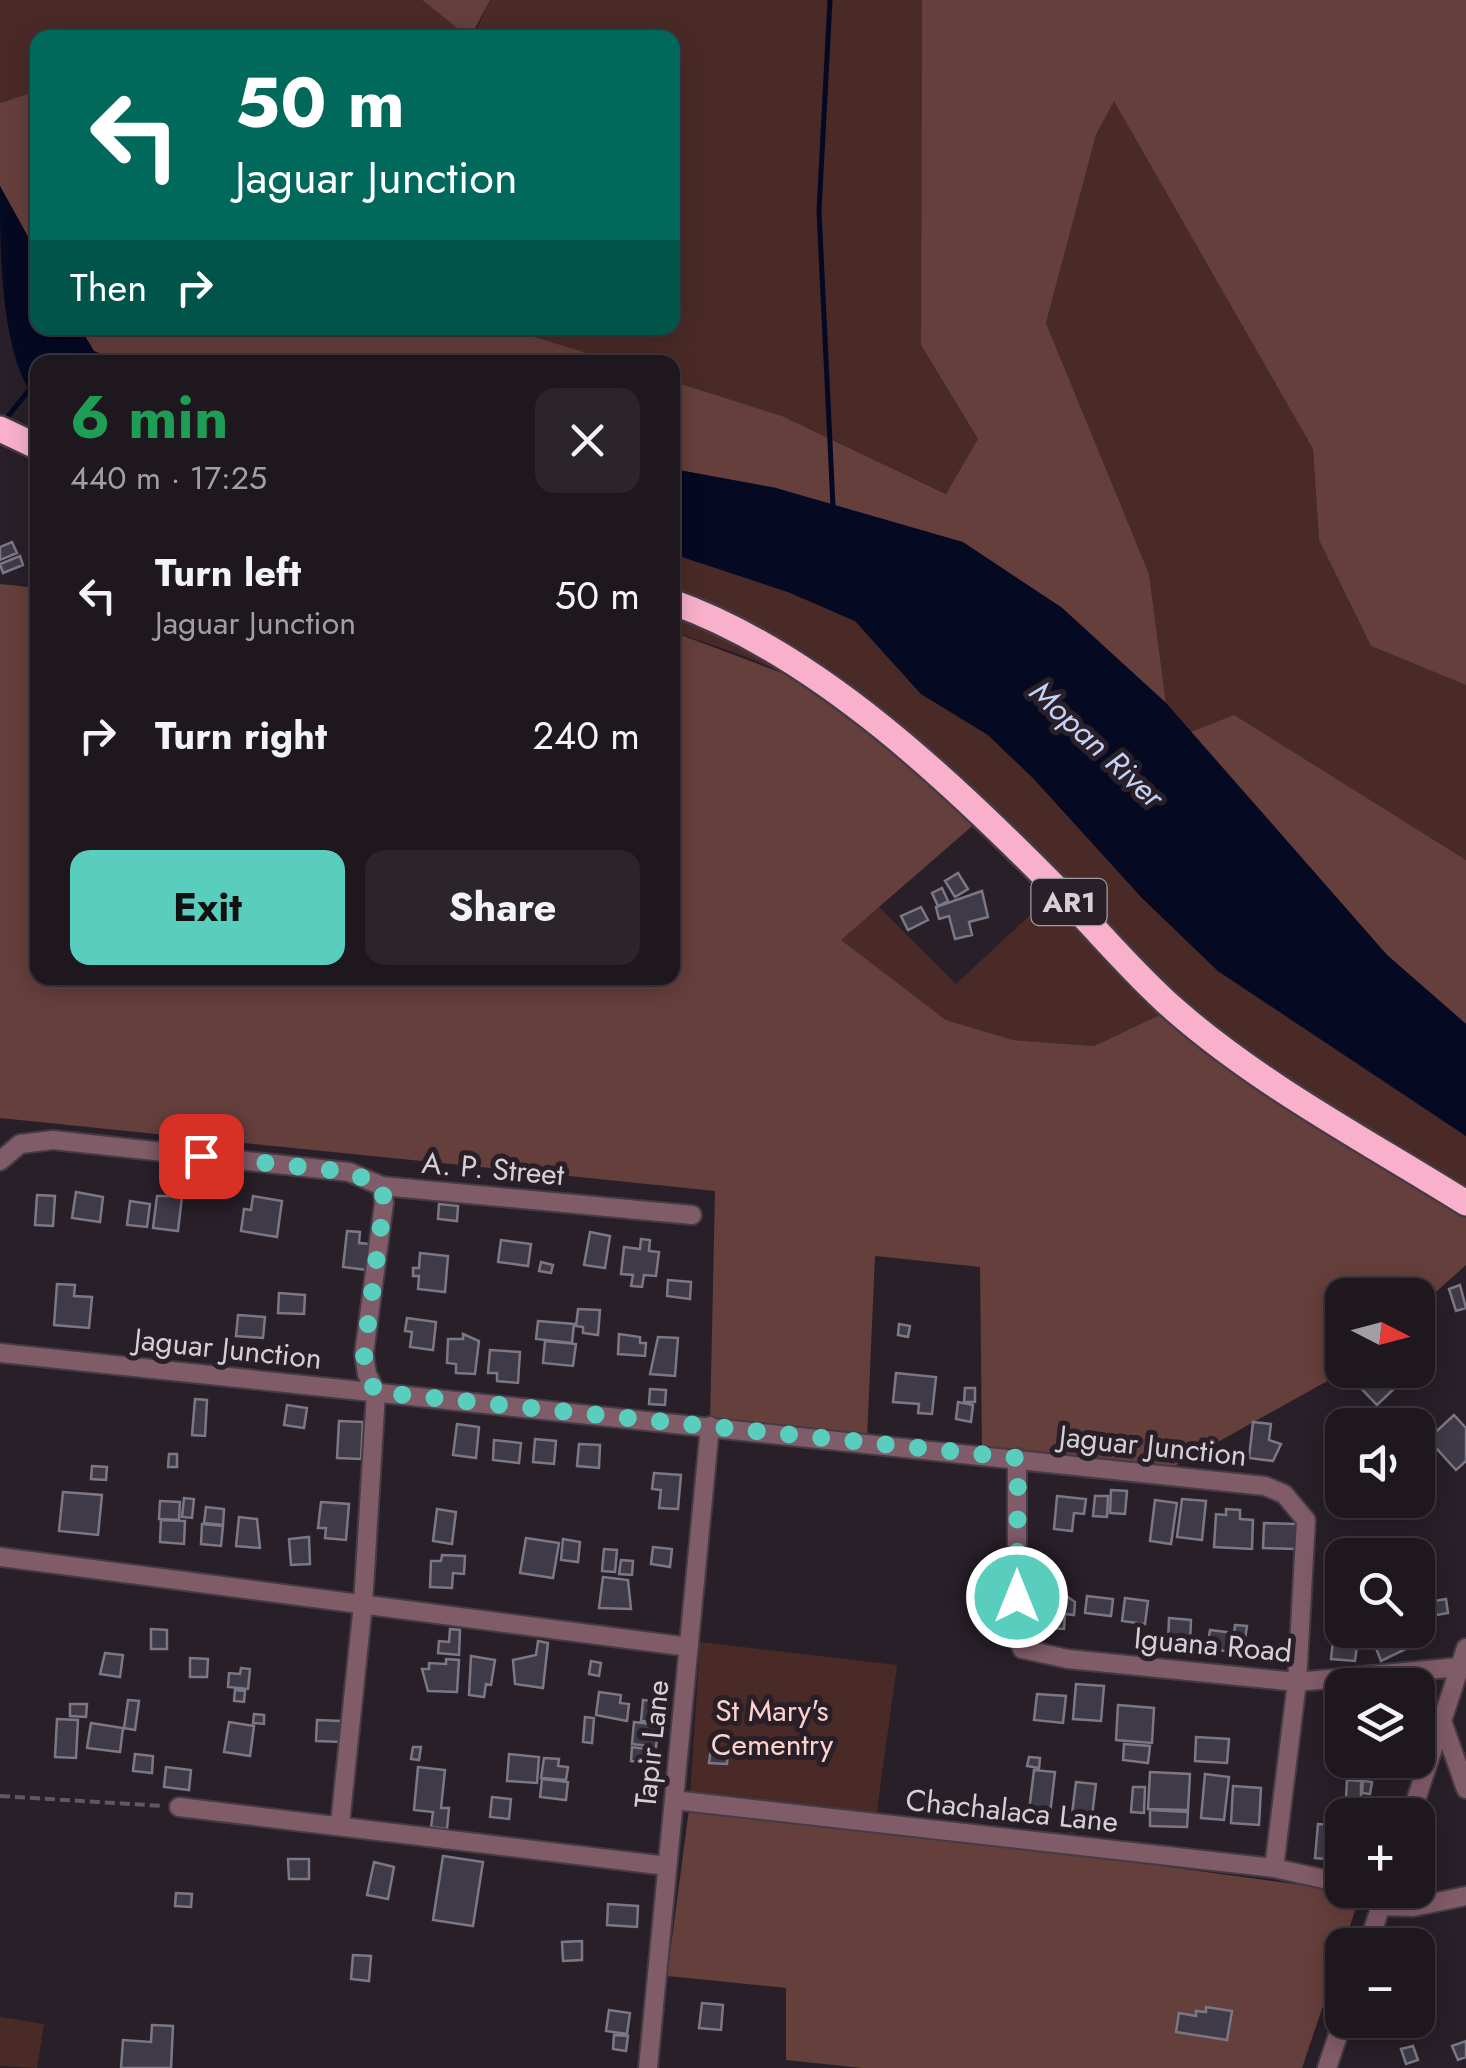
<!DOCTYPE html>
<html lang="en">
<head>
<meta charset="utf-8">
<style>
	:root { --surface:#1e171e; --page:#2b242b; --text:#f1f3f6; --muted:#a19fa4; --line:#3c363c; --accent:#59cebe }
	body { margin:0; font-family:Jost,sans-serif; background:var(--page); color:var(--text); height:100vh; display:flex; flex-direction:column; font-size:38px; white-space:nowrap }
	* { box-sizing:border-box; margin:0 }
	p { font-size:32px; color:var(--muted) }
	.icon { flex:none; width:55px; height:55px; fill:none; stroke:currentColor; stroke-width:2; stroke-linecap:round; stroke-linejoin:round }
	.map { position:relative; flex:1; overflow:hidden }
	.drawer { position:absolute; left:30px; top:355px; width:650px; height:630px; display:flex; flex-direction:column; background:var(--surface); border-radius:20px; box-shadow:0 5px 25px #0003,0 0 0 2px var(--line) }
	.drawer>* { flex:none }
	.banner { position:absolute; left:30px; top:30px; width:650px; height:305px; border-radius:20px; box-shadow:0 5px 25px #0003,0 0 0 2px var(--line); background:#00695c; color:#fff; overflow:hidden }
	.needle { width:65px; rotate:96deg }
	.tools { position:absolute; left:1325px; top:1278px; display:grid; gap:20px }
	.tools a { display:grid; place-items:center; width:110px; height:110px; border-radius:20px; background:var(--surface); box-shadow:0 5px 25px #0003,0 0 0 2px var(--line); font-size:50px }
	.pin { position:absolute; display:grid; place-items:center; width:85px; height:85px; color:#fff; margin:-42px; border-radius:20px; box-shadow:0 5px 15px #0006 }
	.me { position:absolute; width:110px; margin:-55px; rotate:0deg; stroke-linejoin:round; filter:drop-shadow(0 0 8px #0008) }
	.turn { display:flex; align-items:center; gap:35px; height:210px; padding:0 40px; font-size:45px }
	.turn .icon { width:130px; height:130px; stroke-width:2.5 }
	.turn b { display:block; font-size:70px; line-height:85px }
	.then { display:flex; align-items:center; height:95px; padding:0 40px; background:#0003; gap:20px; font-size:38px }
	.round { display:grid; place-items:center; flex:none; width:105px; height:105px; border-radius:20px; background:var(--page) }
	.overview { display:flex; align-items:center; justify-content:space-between; height:170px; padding:0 40px }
	h1 { font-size:60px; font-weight:700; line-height:75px; color:#1e9e55 }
	.cta { display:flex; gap:20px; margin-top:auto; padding:20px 40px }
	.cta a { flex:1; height:115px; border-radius:20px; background:var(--accent); color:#111; font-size:40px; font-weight:700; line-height:115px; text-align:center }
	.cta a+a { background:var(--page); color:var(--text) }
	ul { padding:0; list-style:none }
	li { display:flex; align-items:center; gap:30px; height:140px; padding:0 40px }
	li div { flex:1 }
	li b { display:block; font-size:38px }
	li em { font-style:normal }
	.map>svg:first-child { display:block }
	.green { fill:#4a2a27 }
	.forest { fill:#653f3c }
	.water { fill:#050922 }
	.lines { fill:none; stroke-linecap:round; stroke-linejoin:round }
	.stream { stroke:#050922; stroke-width:5 }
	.building { fill:#3e3a47; stroke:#7b7785; stroke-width:2.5 }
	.minor-casing { stroke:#443b44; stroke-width:22 }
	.highway-casing { stroke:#443b44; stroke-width:30 }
	.path { stroke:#605860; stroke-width:4; stroke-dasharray:10 5; stroke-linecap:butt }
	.minor { stroke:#805b68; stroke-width:18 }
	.highway { stroke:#f9b0ca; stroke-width:25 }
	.route { stroke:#59cebe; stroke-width:18; stroke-dasharray:0 32.4 }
	.labels { text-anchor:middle; stroke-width:10; stroke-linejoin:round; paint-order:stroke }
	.shield { fill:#281f28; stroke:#a29ba2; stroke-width:2.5 }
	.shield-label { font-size:28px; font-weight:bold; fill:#d6d0d6 }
	.street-label { font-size:30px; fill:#d6d0d6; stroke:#281f28 }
	.park-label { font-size:30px; fill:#fed1cd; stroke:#281f28 }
	.water-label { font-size:32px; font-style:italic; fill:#c6d2f5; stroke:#281f28 }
</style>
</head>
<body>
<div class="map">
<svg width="1466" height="2068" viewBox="0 0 1466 2068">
	<rect width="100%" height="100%" fill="#281f28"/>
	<path class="green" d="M0,0H422L470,37L38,38L37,91L0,103Z
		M490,0H922L921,345L978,439L947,494L782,416L673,381L672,362H616L535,337L414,328H672V38L473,37Z
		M1114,100L1313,449L1319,540L1371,646L1466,685V860L1234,716L1191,732L1166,703L1149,574L1046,323L1096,135Z
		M673,554L788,592L855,621L921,694L988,735L1033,778L1142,898L1218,971L1466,1136V1218L1212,1052L1164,1013L1094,1046L1013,1040L946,1020L840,940L879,907L956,984L1046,900C978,816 885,724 787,675C751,657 711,644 673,632Z
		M700,1642L897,1665L876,1818L690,1797Z
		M0,2017L44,2024L37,2068L0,2066Z"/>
	<path class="forest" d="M422,0H490L470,38Z
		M922,0H1466V685L1371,646L1319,540L1313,449L1114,101L1096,135L1046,323L1149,574L1166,703L1061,607L776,488L673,469L672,381L782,416L946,494L978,439L921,345Z
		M37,91V253L0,186V103Z
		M80,328H414L535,337L616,362H119L94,351Z
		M0,584L37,588L38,978H672L673,632L787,675L850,711L978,821L841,940L946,1020L1013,1040L1094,1046L1164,1013L1212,1052L1466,1218V1265L1418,1308V1295H1342V1370H1347L1173,1467L982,1452L980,1267L875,1256L867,1439L710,1424L715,1191L0,1118Z
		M1234,715L1466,860V1024L1387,955L1191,732Z
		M690,1802L1361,1893L1302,2068H862L786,2060V1988L667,1976Z"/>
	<path class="water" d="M0,186L37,253L38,328H80L94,351L119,362H38L37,400C0,359 0,249 0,186Z
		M673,469L776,488L963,542L1061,607L1166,703L1387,955L1466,1024V1136L1218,971L1142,898L1033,778L988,735L921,694L855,621L788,592L673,554Z"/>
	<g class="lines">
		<path class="stream" d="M830,0L819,211L833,506
			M5,420L38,379"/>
	</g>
	<path class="building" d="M12,542L17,553L0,560V547Z
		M20,556L23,565L3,573L0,564Z
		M958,873L968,889L955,897L945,881Z
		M942,888L948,901L938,906L932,893Z
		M982,891L988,917L969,922L972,935L955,939L949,916L939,919L936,907Z
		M921,907L928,920L908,930L901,916Z
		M76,1192L103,1197L100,1222L72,1218Z
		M37,1195L55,1196L53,1226L35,1225Z
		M157,1196H182L178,1231L153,1228Z
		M253,1196L282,1201L277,1237L241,1231L244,1209L251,1210Z
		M130,1201L150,1204L147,1227L127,1225Z
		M439,1204L458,1206L457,1221L438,1219Z
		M347,1231L360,1232L359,1243L370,1244L367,1270L343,1267Z
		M590,1232L610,1236L605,1268L584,1265Z
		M641,1239L650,1240L649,1251L659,1252L656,1276L644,1275L642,1287L631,1286L633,1275L621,1274L624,1247L640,1249Z
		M501,1240L531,1244L528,1266L498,1262Z
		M420,1253L448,1256L445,1292L418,1289L419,1276H413V1268H419Z
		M541,1262L553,1265L551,1273L539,1271Z
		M668,1280L691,1282L690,1299L667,1296Z
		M57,1284L75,1285L74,1296L92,1297L89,1328L54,1325Z
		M1460,1285L1466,1308L1456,1311L1449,1289Z
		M279,1293L305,1295L304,1314L278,1313Z
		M578,1309L600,1310L598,1335L583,1333V1327L576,1326Z
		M238,1315L265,1317L263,1338L236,1336Z
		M407,1318L436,1322L433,1350L410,1347L412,1332L405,1331Z
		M538,1321L574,1324L572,1343L536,1339Z
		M899,1324L910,1326L908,1337L898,1335Z
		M463,1334L479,1341L475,1374L456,1373V1364L447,1363L448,1339H463Z
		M619,1334L640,1337V1343H646L645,1356L618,1354Z
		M658,1337L678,1338L675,1376L650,1374Z
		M545,1341L576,1344L573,1366L543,1363Z
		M490,1350L520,1352L518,1383L497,1381V1373H488Z
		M1368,1370H1385L1398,1385L1377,1405L1355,1382Z
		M896,1373L936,1377L932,1414L918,1413L919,1404L893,1402Z
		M965,1388H975V1402H964Z
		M650,1389L666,1390L665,1405L649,1404Z
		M195,1399L207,1400L205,1436L192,1435Z
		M958,1402L973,1405L971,1422L956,1419Z
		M287,1405L307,1408L304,1428L284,1425Z
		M1454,1415L1466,1428V1461L1456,1470L1428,1439Z
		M339,1421L363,1422L361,1459L337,1458Z
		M1253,1422L1271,1424L1269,1440L1281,1444L1273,1461L1249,1458Z
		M457,1424L479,1427L476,1458L453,1455Z
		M535,1439L556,1441L554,1464L533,1462Z
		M494,1440L521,1443L519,1463L493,1460Z
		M579,1444L600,1445L599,1468L577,1466Z
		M169,1454H177V1467H168Z
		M92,1466L107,1467L106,1480L91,1479Z
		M654,1473L681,1475L678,1509L659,1508L661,1490L652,1489Z
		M1111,1490L1127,1491L1125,1514L1110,1513Z
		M63,1492L102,1495L98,1535L59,1531Z
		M1057,1496L1086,1499L1084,1514L1074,1513L1072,1531L1054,1529Z
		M1095,1496H1108L1107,1517L1093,1516Z
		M184,1498L194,1499L192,1518L182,1517Z
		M1182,1499L1206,1501L1202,1540L1177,1537Z
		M1155,1500L1177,1503L1171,1544L1150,1541Z
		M160,1501L180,1502L179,1520L159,1519Z
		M321,1502L349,1504L346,1540L325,1538L326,1528H318Z
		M206,1507L224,1509L223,1525L204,1523Z
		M437,1509L456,1512L452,1544L433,1541Z
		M1226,1509L1240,1510V1519L1253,1520L1252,1549L1214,1547L1216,1514L1226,1515Z
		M239,1517L257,1519L260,1548L236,1546Z
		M161,1520L185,1521L184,1544L160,1542Z
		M1264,1523L1297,1524L1295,1549L1263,1548Z
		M202,1524L223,1526L221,1546L201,1544Z
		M309,1537L310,1564L291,1565L289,1539Z
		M526,1538L559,1543L553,1578L520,1573Z
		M563,1539L580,1542L578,1562L561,1560Z
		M653,1547L672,1549L670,1567L651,1564Z
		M604,1549L617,1550L615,1572L602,1571Z
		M442,1555L465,1556L464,1574L453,1573L452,1588L430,1587L431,1561H441Z
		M621,1560L633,1561L632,1575L619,1574Z
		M1334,1560L1342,1561V1587L1331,1585Z
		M603,1577L628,1580L631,1609L599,1608Z
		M1065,1595L1075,1602L1074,1615L1065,1614L1064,1629L1038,1627L1044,1605L1063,1610Z
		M1087,1596L1113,1599L1111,1616L1085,1613Z
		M1125,1598L1148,1601L1145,1624L1122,1621Z
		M1446,1599L1448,1613L1425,1617L1423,1603Z
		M1336,1612L1342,1613V1630H1359L1355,1661L1331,1659Z
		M1169,1618L1191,1620L1190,1645L1168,1644Z
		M1235,1625L1247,1626L1243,1653L1207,1649L1210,1630L1234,1633Z
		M151,1629L167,1630V1649H151Z
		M450,1629L460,1630L459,1655L438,1653L439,1641L449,1642Z
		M1384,1630H1401L1408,1648L1381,1661L1371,1635Z
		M538,1641L548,1643L543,1688L515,1684L513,1660L536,1655Z
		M1251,1647L1267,1648L1266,1658L1250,1657Z
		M105,1653L123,1655L120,1677L100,1674Z
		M471,1656L495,1660L491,1685L486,1684L484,1697L469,1695Z
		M190,1658L208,1659L207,1677H190Z
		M446,1659L459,1660L457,1692L428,1691L422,1669H429V1663L446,1664Z
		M591,1661L601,1663L599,1676L589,1674Z
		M241,1668L250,1669L248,1689L228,1687L229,1673L240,1674Z
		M1076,1684L1104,1686L1101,1721L1073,1719Z
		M235,1690L245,1691L244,1702L234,1701Z
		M599,1692L621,1695L620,1703L629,1704L627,1721L596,1715Z
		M1037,1694L1066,1696L1063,1723L1034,1720Z
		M128,1700L139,1701L135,1730L124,1728Z
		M643,1700L660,1702L658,1722L641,1721Z
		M70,1704H87L86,1717L70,1716Z
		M1118,1705L1154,1708L1152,1743L1116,1740Z
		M254,1714L264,1715V1724L253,1723Z
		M585,1717L594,1718L592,1743L583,1742Z
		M57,1719L78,1720L76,1758L55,1757Z
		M317,1720L341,1721V1742L316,1741Z
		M229,1722L254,1726L250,1756L224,1752Z
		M634,1722L659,1725L656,1747L632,1744Z
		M91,1723L123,1728L120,1752L87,1748Z
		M1196,1737L1229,1739L1227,1763L1195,1761Z
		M1124,1744L1150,1746L1148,1763L1123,1760Z
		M1332,1746L1342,1747V1760H1374L1373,1775L1330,1771Z
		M413,1747H421L419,1760L411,1759Z
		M632,1747L646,1749L645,1762L631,1761Z
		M711,1748L728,1750L727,1764L709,1763Z
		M135,1754L153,1756L152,1773L133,1771Z
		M509,1754L539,1757L537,1783L507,1781Z
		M1029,1757L1040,1758L1039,1768L1027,1766Z
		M544,1758L559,1759L558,1766L568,1767L566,1780L541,1778Z
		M166,1767L191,1770L189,1790L164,1787Z
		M418,1767L445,1770L441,1808H449L447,1829L431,1827L433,1812L414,1810Z
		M1034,1770L1055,1772L1050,1814L1029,1811Z
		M1150,1772L1190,1774L1188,1810L1148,1809Z
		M1205,1774L1229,1777L1224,1820L1201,1818Z
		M542,1779L568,1782L566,1800L540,1797Z
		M1347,1780L1361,1781V1798L1346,1797Z
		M1363,1781L1372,1782L1370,1794L1362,1793Z
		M1076,1782L1096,1784L1092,1816L1072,1814Z
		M1233,1786L1261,1788L1259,1825L1231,1823Z
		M1133,1787H1145L1144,1813L1131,1812Z
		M492,1797L511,1799L509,1819L490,1817Z
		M1150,1810L1188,1812L1187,1827L1150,1826Z
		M1070,1819L1079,1820L1078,1831H1069Z
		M1318,1824L1342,1826L1339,1860L1315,1858Z
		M443,1856L483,1862L473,1926L433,1920Z
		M288,1859H309V1879H289Z
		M374,1862L394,1867L388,1899L367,1895Z
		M176,1893L192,1894L191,1907L175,1906Z
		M608,1904L638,1906L637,1927L607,1925Z
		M582,1941V1960L563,1961L562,1942Z
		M353,1955L371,1956L369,1981L351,1979Z
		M702,2003L723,2005L721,2030L699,2028Z
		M1206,2007L1232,2011L1227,2040L1176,2032L1179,2013L1196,2016V2011L1206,2012Z
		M609,2010L630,2013L627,2034L606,2031Z
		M152,2025L173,2026L171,2068H121L123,2040L151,2042Z
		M614,2035L628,2036L626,2051L613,2049Z
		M1466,2041V2057L1458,2060L1452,2046Z
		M1413,2046L1418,2060L1406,2064L1401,2049Z"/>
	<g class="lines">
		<g class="minor-casing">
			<path id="minor" d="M0,1161L20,1144L53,1140L349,1172L382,1186L692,1215
				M0,1353L1265,1486L1284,1494L1306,1520L1297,1682L1274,1868
				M1017,1458V1632L1022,1649L1068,1659L1297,1682L1459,1667
				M0,1557L689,1647
				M1442,1721L1466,1789
				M674,1800L1274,1868L1342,1883
				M179,1807L667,1866
				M1411,1815L1466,1648
				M340,1824L363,1604L376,1392L367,1374L364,1354L384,1203L382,1186
				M1380,1906L1413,1907L1466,1896
				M1368,1945L1386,1890
				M648,2068L710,1426
				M1327,2068L1343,2020"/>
		</g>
		<g class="highway-casing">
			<path id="highway" d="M0,429L38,447
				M672,602C819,654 957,787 1064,896C1101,934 1135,975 1175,1010C1262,1086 1369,1142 1466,1203"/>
		</g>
		<path class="path" d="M0,1796L164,1806"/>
		<use href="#minor" class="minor"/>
		<use href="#highway" class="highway"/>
	</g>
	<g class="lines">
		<path class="route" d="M201,1156L349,1172L382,1186L384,1203L364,1354L366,1374L376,1392L1018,1458L1017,1597"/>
	</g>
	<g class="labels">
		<rect class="shield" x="1031.5" y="879" width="75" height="46" rx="8"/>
		<g class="shield-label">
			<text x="1069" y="912">AR1</text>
		</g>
		<g class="street-label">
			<text transform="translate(493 1169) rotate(5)" y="10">A. P. Street</text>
			<text transform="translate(228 1349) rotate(6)" y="10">Jaguar Junction</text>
			<text transform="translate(1153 1446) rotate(6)" y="10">Jaguar Junction</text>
			<text transform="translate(1213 1645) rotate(5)" y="10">Iguana Road</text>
			<text transform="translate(652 1744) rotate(-84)" y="10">Tapir Lane</text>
			<text transform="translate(1012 1811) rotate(6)" y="10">Chachalaca Lane</text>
		</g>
		<g class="park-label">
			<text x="772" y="1721">St Mary's<tspan x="772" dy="34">Cementry</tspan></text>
		</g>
		<g class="water-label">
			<text transform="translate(1097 744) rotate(43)" y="11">Mopan River</text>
		</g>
	</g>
</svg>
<div class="tools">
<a><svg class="needle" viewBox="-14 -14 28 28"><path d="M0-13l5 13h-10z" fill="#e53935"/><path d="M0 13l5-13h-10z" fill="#a19fa4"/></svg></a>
<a><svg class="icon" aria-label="sound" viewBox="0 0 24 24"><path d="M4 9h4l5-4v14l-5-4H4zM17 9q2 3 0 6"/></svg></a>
<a><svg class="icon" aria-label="search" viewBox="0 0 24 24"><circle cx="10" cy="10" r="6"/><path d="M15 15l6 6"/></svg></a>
<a><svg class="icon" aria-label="layers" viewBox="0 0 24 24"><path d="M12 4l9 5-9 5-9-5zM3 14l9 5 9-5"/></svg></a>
<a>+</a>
<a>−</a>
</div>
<div class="pin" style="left:201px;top:1156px;background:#d93025"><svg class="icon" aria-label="arrive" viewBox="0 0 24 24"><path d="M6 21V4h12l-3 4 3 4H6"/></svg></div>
<svg class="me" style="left:1017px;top:1597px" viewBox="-20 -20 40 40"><circle r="17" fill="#59cebe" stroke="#fff" stroke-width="3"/><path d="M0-11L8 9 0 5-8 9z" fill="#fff"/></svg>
<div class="banner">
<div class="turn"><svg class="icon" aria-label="left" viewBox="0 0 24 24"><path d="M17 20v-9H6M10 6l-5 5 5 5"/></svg><div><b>50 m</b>Jaguar Junction</div></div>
<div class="then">Then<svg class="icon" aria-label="right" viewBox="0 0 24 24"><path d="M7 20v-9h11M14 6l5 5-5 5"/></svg></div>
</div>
<section class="drawer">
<div class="overview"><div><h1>6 min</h1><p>440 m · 17:25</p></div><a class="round"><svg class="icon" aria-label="close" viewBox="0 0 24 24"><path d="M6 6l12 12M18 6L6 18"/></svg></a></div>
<ul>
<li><svg class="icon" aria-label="left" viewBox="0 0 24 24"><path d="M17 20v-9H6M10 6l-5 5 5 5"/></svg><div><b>Turn left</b><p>Jaguar Junction</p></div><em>50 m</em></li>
<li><svg class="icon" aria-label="right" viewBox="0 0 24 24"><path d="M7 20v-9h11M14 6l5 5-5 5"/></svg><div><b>Turn right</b></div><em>240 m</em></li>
</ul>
<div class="cta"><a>Exit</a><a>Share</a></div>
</section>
</div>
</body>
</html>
